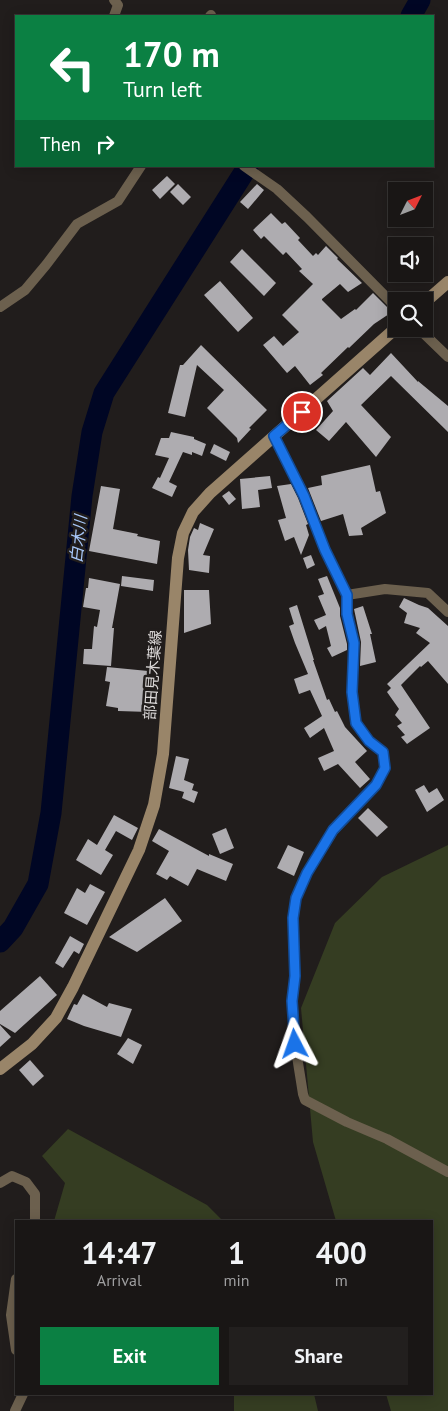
<!DOCTYPE html>
<html lang="en">
<head>
<meta charset="utf-8">
<style>
	:root { --surface:#191615; --page:#221f1e; --text:#f1f3f6; --muted:#9f9fa0; --line:#373534; --accent:#0b8043 }
	body { margin:0; font-family:"PT Sans","Noto Sans JP",sans-serif; background:var(--page); color:var(--text); height:100vh; display:flex; flex-direction:column; font-size:19px; white-space:nowrap }
	* { box-sizing:border-box; margin:0 }
	p { font-size:16px; color:var(--muted) }
	.icon { flex:none; width:28px; height:28px; fill:none; stroke:currentColor; stroke-width:2; stroke-linecap:round; stroke-linejoin:round }
	.map { position:relative; flex:1; overflow:hidden }
	.side { position:absolute; left:15px; top:1220px; width:418px; height:175px; display:flex; flex-direction:column; background:var(--surface); border-radius:0px; box-shadow:0 2px 12px #0003,0 0 0 1px var(--line) }
	.side>* { flex:none }
	.hud { position:absolute; left:15px; top:15px; width:419px; height:152px; border-radius:0px; box-shadow:0 2px 12px #0003,0 0 0 1px var(--line); background:#0b8043; color:#fff; overflow:hidden }
	.needle { width:32px; rotate:48deg }
	.controls { position:absolute; left:388px; top:182px; display:grid; gap:10px }
	.controls a { display:grid; place-items:center; width:45px; height:45px; border-radius:0px; background:var(--surface); box-shadow:0 2px 12px #0003,0 0 0 1px var(--line); font-size:25px }
	.pin { position:absolute; display:grid; place-items:center; width:42px; height:42px; color:#fff; margin:-21px; border:2px solid #fff; border-radius:50%; box-shadow:0 1px 5px #0007 }
	.me { position:absolute; width:55px; margin:-28px; rotate:356deg; stroke-linejoin:round; filter:drop-shadow(0 0 4px #0008) }
	.turn { display:flex; align-items:center; gap:18px; height:105px; padding:0 25px; font-size:22px }
	.turn .icon { width:65px; height:65px; stroke-width:2.5 }
	.turn b { display:block; font-size:35px; line-height:42px }
	.then { display:flex; align-items:center; height:48px; padding:0 25px; background:#0003; gap:10px; font-size:19px }
	.eta { display:flex; justify-content:space-evenly; align-items:center; height:85px; text-align:center }
	.eta b { font-size:30px; font-weight:700; line-height:35px }
	.action { display:flex; gap:10px; margin-top:auto; padding:10px 25px }
	.action a { flex:1; height:58px; border-radius:0px; background:var(--accent); color:#fff; font-size:20px; font-weight:700; line-height:58px; text-align:center }
	.action a+a { background:var(--page); color:var(--text) }
	.map>svg:first-child { display:block }
	.green { fill:#353d22 }
	.lines { fill:none; stroke-linecap:round; stroke-linejoin:round }
	.river { stroke:#000624; stroke-width:21 }
	.building { fill:#aeacb0 }
	.minor { stroke:#6c604e; stroke-width:10 }
	.secondary { stroke:#998569; stroke-width:12 }
	.route-casing { stroke:#114b97; stroke-width:12 }
	.route { stroke:#1a73e8; stroke-width:9 }
	.labels { text-anchor:middle; stroke-width:5; stroke-linejoin:round; paint-order:stroke }
	.street-label { font-size:15px; fill:#dddada; stroke:#211d1c }
	.water-label { font-size:16px; font-style:italic; fill:#a7c7f9; stroke:#211d1c }
</style>
</head>
<body>
<div class="map">
<svg width="448" height="1411" viewBox="0 0 448 1411">
	<rect width="100%" height="100%" fill="#211d1c"/>
	<path class="green" d="M448,845V1411H391L386,1394H431V1221H336L313,1142L301,1008L335,923L382,877Z
		M68,1129L207,1205L223,1221H54L65,1183L42,1156Z
		M234,1394H314L318,1411H234Z"/>
	<g class="lines">
		<path class="river" d="M411,16L420,0
			M0,942L13,928L38,884L51,813L82,496L92,432L104,393L248,166"/>
	</g>
	<path class="building" d="M167,176L175,184L160,199L152,190Z
		M178,184L191,197L183,205L170,192Z
		M257,184L264,190L248,209L240,202Z
		M271,213L282,224L285,222L300,238L298,240L313,256L316,253L318,255L326,246L338,258L337,259L362,283L348,292L340,284L322,299V300L341,319L355,309L356,310L373,293L392,312L374,324L349,348L348,347L321,373L323,375L310,385L295,366L287,373L263,345L274,336L283,346L299,332L282,315L313,284L299,271L302,269L286,252L283,255L264,236L261,239L253,230Z
		M242,249L276,283L264,296L230,262Z
		M220,281L253,318L238,332L204,295Z
		M201,345L267,410L249,428L251,429L238,443L237,438L207,408L224,390L197,365L185,417L168,413L180,365H183Z
		M391,353L418,382V381L448,406V432L391,376L361,405L391,437L376,457L346,422L329,441L316,430L333,411L327,401L363,368L370,375Z
		M171,432L194,437V439L206,444L202,456L192,452V455L183,452L169,482L177,486L172,497L152,488L158,477L160,478L169,458L155,455L161,438H169Z
		M214,444L230,452L226,461L210,453Z
		M370,465L376,492L380,491L386,513L361,528L363,535L349,536L343,514L321,521L308,488L322,485L321,476Z
		M270,476L272,488L258,490L260,507L242,509L240,479Z
		M291,484L298,498L308,524L306,525L309,535L301,555L294,537L285,541L278,520L286,518L277,486Z
		M101,486L120,489L113,529L138,534L137,536L160,541L157,564L89,551Z
		M229,491L236,499L229,505L222,496Z
		M200,523L214,529L203,555L210,556L209,573L189,570L188,550L190,537L194,528L198,530Z
		M311,555L315,565L307,569L303,558Z
		M122,576L154,580L153,591L121,586Z
		M327,576L340,608V616L347,644V650L332,657L327,648L331,646L326,626L319,630L314,620L326,615L318,596L324,594L318,579Z
		M89,578L120,584L112,628H114L111,666L83,664L84,649H92L94,626L97,627L100,610L83,607L86,588H88Z
		M184,590H209L211,624L184,633Z
		M404,598L419,605L428,608L448,626V684L428,661L421,667L420,666L401,685L430,728L407,744L401,737L405,735L397,726L402,723L395,715L399,709L387,692L391,688L387,684L430,643L416,633L420,628L404,623L407,613L399,607Z
		M297,605L314,660H313L327,700L329,699L335,712L337,711L345,727L367,751L355,762L370,779L360,788L338,764L324,771L318,758L334,751L324,728L310,738L304,728L322,716L310,690L299,694L294,679L308,674L295,643L289,626L294,624L289,608Z
		M363,606L372,634H370L376,662L360,666L361,642L354,609Z
		M107,667L148,671L146,697H150L149,712L118,711V708L106,706L110,682L105,681Z
		M176,756L189,759L184,780L194,784L192,790L198,792L194,803L182,798L184,792L169,788Z
		M424,785L429,793L437,788L444,800L427,812L415,790Z
		M368,808L388,827L377,837L358,818Z
		M114,815L138,828L132,840L116,831L105,850L113,855L101,875L76,860L88,839L97,845Z
		M226,828L234,848L220,854L212,834Z
		M159,829L209,856V854L233,864L226,881L197,869L188,886L170,876L167,880L156,874L169,851L152,841Z
		M288,845L304,852L294,876L277,868Z
		M90,884L105,892L87,925L64,913L77,888L85,893Z
		M165,898L182,921L137,952L109,937Z
		M70,936L84,944L79,954L74,951L63,968L55,963Z
		M40,976L57,995L15,1033L0,1024V1011Z
		M83,994L107,1007L109,1003L132,1009L121,1037L84,1026L67,1019L74,1004L77,1005Z
		M0,1025L11,1037L0,1047Z
		M128,1038L142,1045L133,1064L117,1054Z
		M30,1060L44,1076L33,1086L19,1070Z"/>
	<g class="lines">
		<path class="minor" d="M114,0L118,5L114,16
			M210,16L211,15
			M244,166L277,189L307,217L396,307
			M0,307L25,290L46,265L77,224L118,201L141,166
			M419,329L448,357
			M274,436L304,495L325,550L347,595V614L354,643L352,692L356,723L369,741L383,752L385,768L376,785L333,831L307,873L296,898L293,918L295,976L292,1001L295,1044L303,1094L305,1100L347,1122L387,1139L448,1172
			M347,595L385,589L428,593L448,612
			M0,1183L12,1176L26,1182L35,1194V1221
			M16,1279L11,1315L16,1350
			M15,1411L23,1394"/>
		<path class="secondary" d="M424,303L448,282
			M0,1069L32,1044L56,1018L73,987L139,850L154,805L163,754L178,558L183,533L193,512L210,493L396,328"/>
	</g>
	<g class="lines">
		<g class="route-casing">
			<path id="route" d="M295,1044L292,1001L295,976L293,918L296,898L307,873L333,830L376,785L385,768L383,752L369,741L356,723L352,692L354,643L347,614V595L325,550L304,496L274,436L302,412"/>
		</g>
		<use href="#route" class="route"/>
	</g>
	<g class="labels">
		<g class="street-label">
			<text transform="translate(153 675) rotate(-86)" y="5">部田見木葉線</text>
		</g>
		<g class="water-label">
			<text transform="translate(78 539) rotate(-84)" y="6">白木川</text>
		</g>
	</g>
</svg>
<div class="controls">
<a><svg class="needle" viewBox="-14 -14 28 28"><path d="M0-13l5 13h-10z" fill="#e53935"/><path d="M0 13l5-13h-10z" fill="#9f9fa0"/></svg></a>
<a><svg class="icon" aria-label="sound" viewBox="0 0 24 24"><path d="M4 9h4l5-4v14l-5-4H4zM17 9q2 3 0 6"/></svg></a>
<a><svg class="icon" aria-label="search" viewBox="0 0 24 24"><circle cx="10" cy="10" r="6"/><path d="M15 15l6 6"/></svg></a>
</div>
<div class="pin" style="left:302px;top:412px;background:#d93025"><svg class="icon" aria-label="arrive" viewBox="0 0 24 24"><path d="M6 21V4h12l-3 4 3 4H6"/></svg></div>
<svg class="me" style="left:295px;top:1044px" viewBox="-20 -20 40 40"><path d="M0-17L14 15 0 8-14 15z" fill="#1a73e8" stroke="#fff" stroke-width="4"/></svg>
<div class="hud">
<div class="turn"><svg class="icon" aria-label="left" viewBox="0 0 24 24"><path d="M17 20v-9H6M10 6l-5 5 5 5"/></svg><div><b>170 m</b>Turn left</div></div>
<div class="then">Then<svg class="icon" aria-label="right" viewBox="0 0 24 24"><path d="M7 20v-9h11M14 6l5 5-5 5"/></svg></div>
</div>
<section class="side">
<div class="eta">
<div><b>14:47</b><p>Arrival</p></div>
<div><b>1</b><p>min</p></div>
<div><b>400</b><p>m</p></div>
</div>
<div class="action"><a>Exit</a><a>Share</a></div>
</section>
</div>
</body>
</html>
